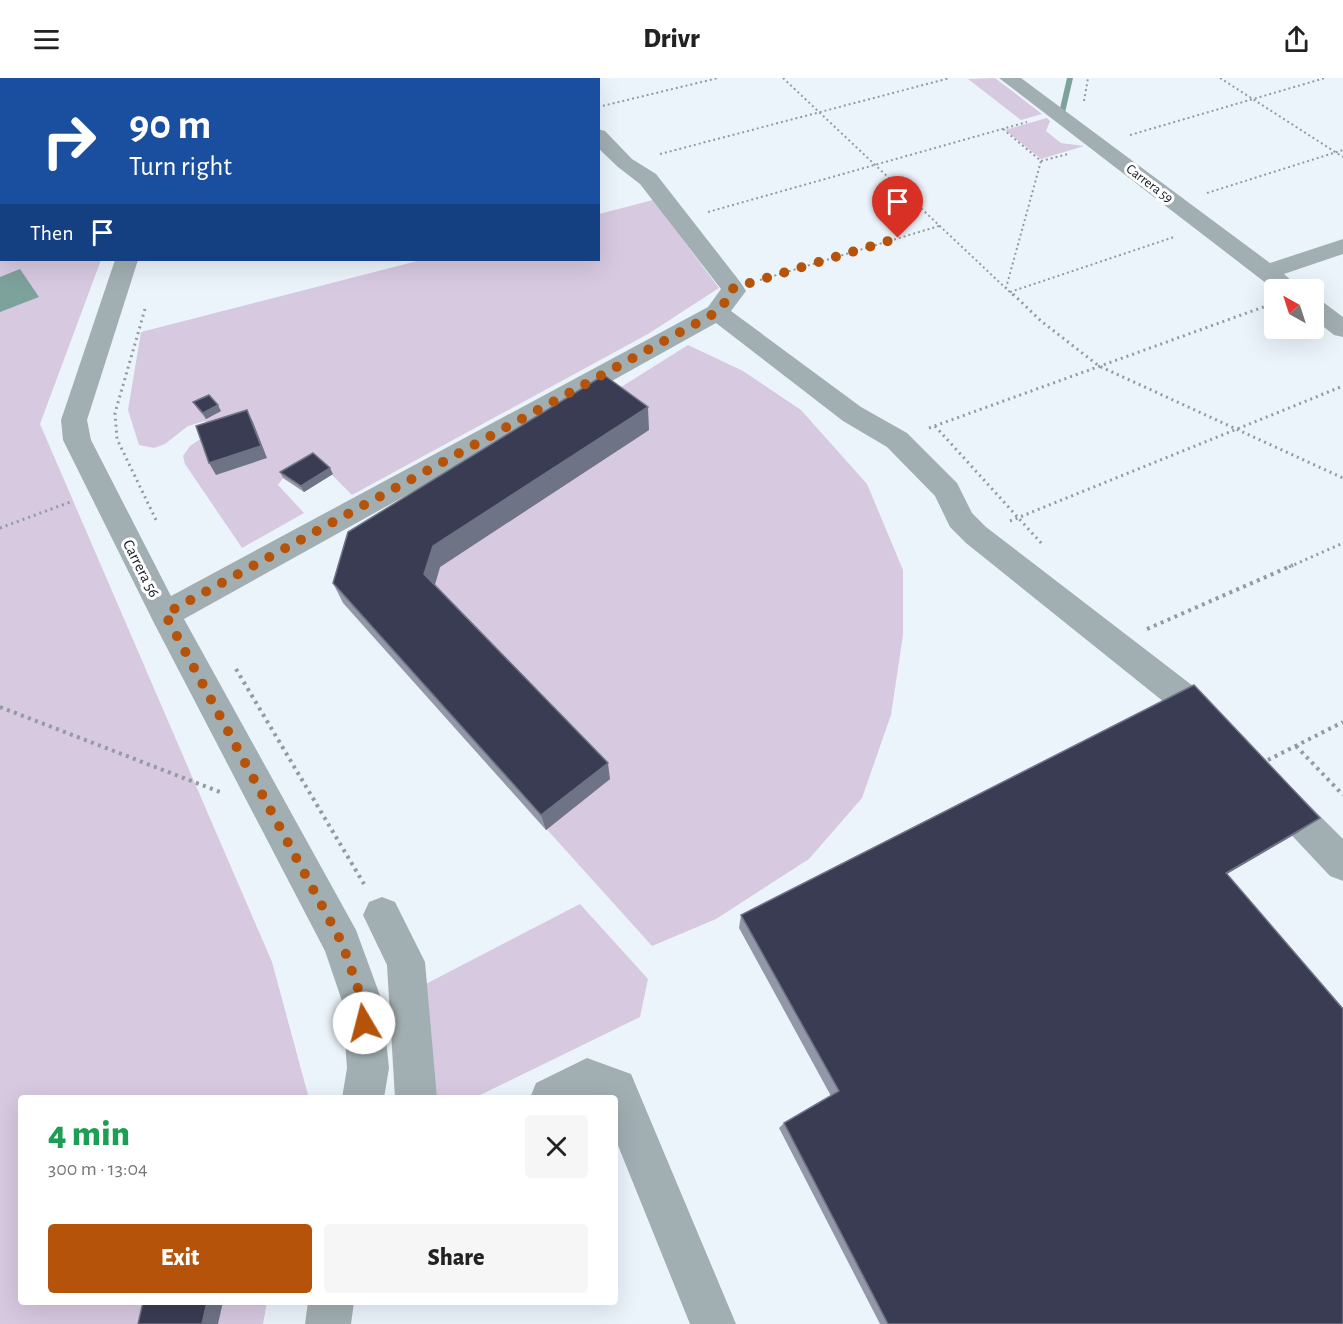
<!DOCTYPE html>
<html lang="en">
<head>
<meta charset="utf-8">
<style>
	:root { --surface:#fff; --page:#f6f6f6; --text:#222; --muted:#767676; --accent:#b45309 }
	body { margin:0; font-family:"Alegreya Sans",sans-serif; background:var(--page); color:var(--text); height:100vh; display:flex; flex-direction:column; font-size:22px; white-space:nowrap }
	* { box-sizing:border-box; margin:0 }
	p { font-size:20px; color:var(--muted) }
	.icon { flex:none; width:33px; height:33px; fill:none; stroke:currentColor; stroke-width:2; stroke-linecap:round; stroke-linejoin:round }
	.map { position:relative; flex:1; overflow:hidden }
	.side { position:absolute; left:18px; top:1017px; width:600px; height:210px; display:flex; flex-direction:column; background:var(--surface); border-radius:6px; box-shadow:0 6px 24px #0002 }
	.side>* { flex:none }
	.banner { position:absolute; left:0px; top:0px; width:600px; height:183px; box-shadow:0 6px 24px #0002; background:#1a4fa0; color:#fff; overflow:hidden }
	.needle { width:39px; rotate:321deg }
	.controls { position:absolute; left:1264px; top:201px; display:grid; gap:12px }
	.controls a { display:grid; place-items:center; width:60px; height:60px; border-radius:6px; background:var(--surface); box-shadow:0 6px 24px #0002; font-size:30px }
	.pin { position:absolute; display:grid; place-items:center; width:51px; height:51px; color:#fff; margin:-62px -26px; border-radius:50% 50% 50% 0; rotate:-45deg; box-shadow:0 0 6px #0007 }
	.pin .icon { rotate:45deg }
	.me { position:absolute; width:66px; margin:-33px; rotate:352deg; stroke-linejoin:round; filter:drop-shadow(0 0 4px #0008) }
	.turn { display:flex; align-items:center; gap:21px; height:126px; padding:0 30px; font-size:27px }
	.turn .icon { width:78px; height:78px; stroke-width:2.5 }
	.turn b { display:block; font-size:42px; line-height:51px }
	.then { display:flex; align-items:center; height:57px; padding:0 30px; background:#0003; gap:12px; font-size:22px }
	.round { display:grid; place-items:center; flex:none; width:63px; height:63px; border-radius:6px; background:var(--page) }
	.summary { display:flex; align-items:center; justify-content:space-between; height:102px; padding:0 30px }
	h1 { font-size:36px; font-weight:800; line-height:45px; color:#1e9e55 }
	.cta { display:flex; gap:12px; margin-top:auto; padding:12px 30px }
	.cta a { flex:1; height:69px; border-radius:6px; background:var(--accent); color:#fff; font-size:24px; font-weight:800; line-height:69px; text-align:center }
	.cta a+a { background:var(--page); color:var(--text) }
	header { display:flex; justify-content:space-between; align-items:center; height:78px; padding:0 30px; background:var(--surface); font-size:27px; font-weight:800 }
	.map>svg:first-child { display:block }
	.green { fill:#d7c9e0 }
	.water { fill:#7da29b }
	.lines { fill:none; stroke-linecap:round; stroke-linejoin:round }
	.stream { fill:#7da29b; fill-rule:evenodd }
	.path-far2 { stroke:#939aa1; stroke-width:2; stroke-dasharray:2 3; stroke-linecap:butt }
	.path-far1 { stroke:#939aa1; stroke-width:3; stroke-dasharray:2 4; stroke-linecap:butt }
	.path { stroke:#939aa1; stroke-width:4; stroke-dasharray:3 4.5; stroke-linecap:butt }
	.minor { fill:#a2afb2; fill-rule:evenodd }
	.wall { fill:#9398a8 }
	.shaded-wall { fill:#6f7386 }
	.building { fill:#3a3c54; stroke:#6f7386; stroke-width:1.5 }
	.route { stroke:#b45309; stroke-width:10; stroke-dasharray:0 18 }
	.labels { text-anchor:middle; stroke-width:6; stroke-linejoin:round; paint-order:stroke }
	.far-street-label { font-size:14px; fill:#151b22; stroke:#fff }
	.street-label { font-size:16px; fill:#151b22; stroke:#fff }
</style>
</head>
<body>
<header><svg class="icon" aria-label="menu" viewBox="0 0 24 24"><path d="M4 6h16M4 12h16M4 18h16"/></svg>Drivr<svg class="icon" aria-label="share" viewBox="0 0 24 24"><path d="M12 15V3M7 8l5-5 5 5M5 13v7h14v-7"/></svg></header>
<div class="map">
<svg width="1343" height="1246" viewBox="0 0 1343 1246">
	<rect width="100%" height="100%" fill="#ecf4fb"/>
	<path class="green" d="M995,0L1042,36L1021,42L968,1Z
		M1047,40L1050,43L1046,53L1061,65L1084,68L1041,81L1005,52Z
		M0,105L2,182H101L40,346L272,884L308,1017V1020H21V1224H267L263,1246H0Z
		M653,122L719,210L648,256L352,417L316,381L283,400L278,407L304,435L242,470L185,386L183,378L190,368L212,353L205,343L188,348L165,366L154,370L139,367L128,332L141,254L421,182H598L599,136Z
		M688,267L743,293L801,332L867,406L903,492V557L891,637L862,720L809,781L716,841L652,868L432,624L357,475Z
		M580,826L648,901L640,939L474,1020H431L391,924Z"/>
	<path class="water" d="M20,191L39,219L0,234V199Z"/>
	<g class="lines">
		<path class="stream" d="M1067,0H1073L1064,39L1061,41L1058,39Z"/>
		<path class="path-far2" d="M783,0L1014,218
			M1220,0L1343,79
			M1084,23L1088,0
			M598,29L718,0
			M1003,51L1041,83L1006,210
			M1130,57L1325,0
			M660,76L950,0
			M1041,83L1068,76
			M1207,115L1343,72
			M708,134L1027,44
			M760,202L939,148
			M1010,214L1174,159"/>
		<path class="path-far1" d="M1013,216L1041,243L1099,288L1343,400
			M145,231L115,335L117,361L157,444
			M935,348L1042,466
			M929,350L1266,228
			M1010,443L1343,308
			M0,450L73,423
			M1289,489L1343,465"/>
		<path class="path" d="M1147,551L1293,487
			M236,591L364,806
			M0,629L220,714
			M1296,668L1343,717
			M1268,682L1343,644"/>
		<path class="minor" d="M138,0H158V2H138Z
			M360,0H384L359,2Z
			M528,0H548L549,2H529Z
			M999,0H1021L1270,185L1343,161V176L1284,196L1302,212H1275Z
			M598,51L605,53L632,81L656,96L741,205L746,213L731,233L861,329L907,355L957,405L972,435L986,449L1193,608L1221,637L1226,647L1221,657C1196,666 1185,645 1169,628L966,465L950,449L935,418L887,369L843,343L716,245L184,541L356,852L382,923L389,990L384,1020H342L347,990L342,923L325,873L154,545L63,362L61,342L115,182H138L87,342L91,362L171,518L708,229L721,211L640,106L618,89L598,70Z
			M0,87H2V99H0Z
			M1314,221L1323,224L1343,239V259L1334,257L1314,241Z
			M1276,701L1288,706L1343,761V803L1330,798L1264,728L1258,717L1264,706Z
			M382,819L395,824L425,884L437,1020H395L387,887L363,837L369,824Z
			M587,980L631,996L736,1246H690L615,1060V1020H530L536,1005Z
			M308,1224H354L351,1246H305Z"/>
	</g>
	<path class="wall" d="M193,324L221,333L206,341L197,330Z
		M649,352L440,489L435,507L610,701L546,752L343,525L333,505Z
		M280,394L333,396L304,414L283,400Z
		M1320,740L1297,755L1227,796L1343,1246H880L779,1050L784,1045L831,1018L739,850L741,837Z"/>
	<path class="shaded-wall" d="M218,327L221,333L206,341L203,335Z
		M648,329L649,352L440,489L432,516L424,496L433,468Z
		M247,332L253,344L267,380L216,397L209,385Z
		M330,390L333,396L304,414L301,408Z
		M608,685L610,701L546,752L541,737Z
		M1320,740L1297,755L1206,808L1226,795Z
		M207,1224H223L218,1246H202Z"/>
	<path class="building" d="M604,297L648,329L433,468L424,496L608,685L541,737L333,505L348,454Z
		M209,317L218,327L203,335L193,324Z
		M247,332L261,368L209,385L196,348Z
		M313,375L330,390L301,408L280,394Z
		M1194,607L1320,740L1226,795L1343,931V1246H888L784,1045L839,1013L741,837Z
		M143,1224H207L202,1246H138Z"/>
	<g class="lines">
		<path class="route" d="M364,945L362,922L342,865L165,536L717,234L734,213L733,210L898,160"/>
	</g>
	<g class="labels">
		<g class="far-street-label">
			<text transform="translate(1150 105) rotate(37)" y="5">Carrera 59</text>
		</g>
		<g class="street-label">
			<text transform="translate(142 490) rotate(63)" y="6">Carrera 56</text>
		</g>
	</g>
</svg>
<div class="controls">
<a><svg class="needle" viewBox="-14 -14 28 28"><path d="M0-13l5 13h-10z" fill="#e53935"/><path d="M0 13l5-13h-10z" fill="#767676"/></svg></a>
</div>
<div class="pin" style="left:898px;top:160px;background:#d93025"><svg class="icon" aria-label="arrive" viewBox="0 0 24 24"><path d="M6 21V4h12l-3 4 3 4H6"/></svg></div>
<svg class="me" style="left:364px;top:945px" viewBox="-20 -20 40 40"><circle r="19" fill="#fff"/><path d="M0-13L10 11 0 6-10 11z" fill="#b45309"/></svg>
<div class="banner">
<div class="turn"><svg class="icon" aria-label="right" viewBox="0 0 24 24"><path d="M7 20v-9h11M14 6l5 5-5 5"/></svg><div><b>90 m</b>Turn right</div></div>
<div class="then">Then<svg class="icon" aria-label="arrive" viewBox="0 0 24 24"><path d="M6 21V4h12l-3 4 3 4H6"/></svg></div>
</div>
<section class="side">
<div class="summary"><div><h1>4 min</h1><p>300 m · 13:04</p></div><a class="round"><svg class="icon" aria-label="close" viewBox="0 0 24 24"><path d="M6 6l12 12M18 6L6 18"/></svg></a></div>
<div class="cta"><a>Exit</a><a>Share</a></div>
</section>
</div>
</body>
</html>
